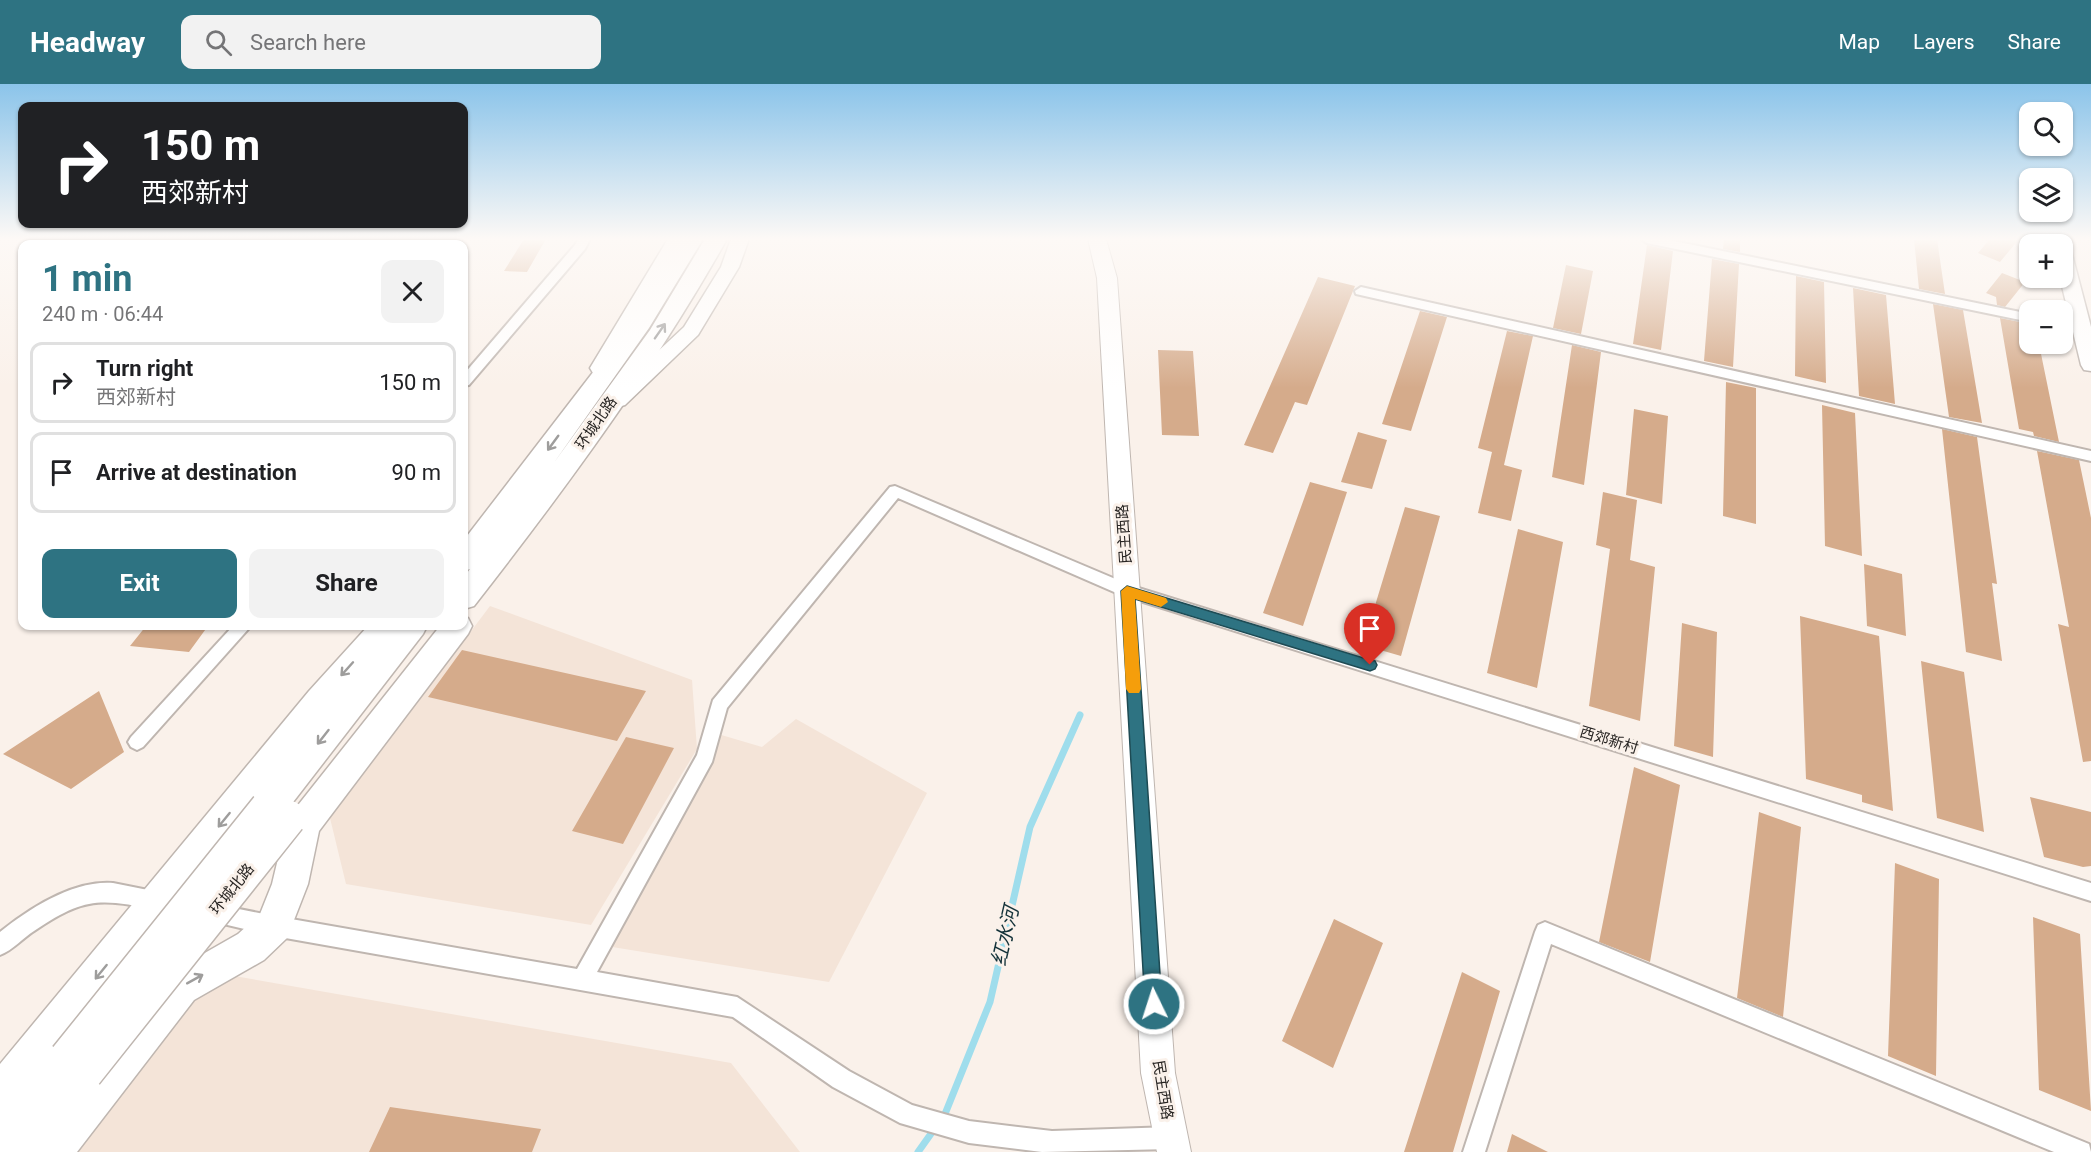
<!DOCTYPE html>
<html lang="en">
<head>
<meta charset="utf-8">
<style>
	:root { --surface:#fff; --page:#f2f2f2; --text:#202124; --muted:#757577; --line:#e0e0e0; --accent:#2e7382 }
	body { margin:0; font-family:Roboto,"Noto Sans SC",sans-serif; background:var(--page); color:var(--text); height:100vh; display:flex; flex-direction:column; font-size:22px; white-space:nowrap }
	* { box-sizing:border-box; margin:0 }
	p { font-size:20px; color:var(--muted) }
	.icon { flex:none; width:33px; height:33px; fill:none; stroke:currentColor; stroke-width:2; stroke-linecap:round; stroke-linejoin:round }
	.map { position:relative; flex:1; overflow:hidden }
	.side { position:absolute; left:18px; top:156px; width:450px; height:390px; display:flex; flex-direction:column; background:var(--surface); border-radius:12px; box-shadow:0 2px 4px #0004 }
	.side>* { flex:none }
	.banner { position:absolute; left:18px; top:18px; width:450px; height:126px; border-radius:12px; box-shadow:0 2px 4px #0004; background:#202124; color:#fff; overflow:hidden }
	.buttons { position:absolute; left:2019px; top:18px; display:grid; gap:12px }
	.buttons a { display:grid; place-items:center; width:54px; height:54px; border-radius:12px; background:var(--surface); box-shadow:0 2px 4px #0004; font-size:30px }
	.pin { position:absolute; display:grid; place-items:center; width:51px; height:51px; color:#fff; margin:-62px -26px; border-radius:50% 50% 50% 0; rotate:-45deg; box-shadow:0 0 6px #0007 }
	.pin .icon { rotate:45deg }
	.me { position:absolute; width:66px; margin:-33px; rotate:356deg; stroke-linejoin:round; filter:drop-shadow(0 0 4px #0008) }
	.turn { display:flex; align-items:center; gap:21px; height:126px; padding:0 24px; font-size:27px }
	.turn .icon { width:78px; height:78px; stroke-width:2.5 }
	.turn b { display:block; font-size:42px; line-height:51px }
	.round { display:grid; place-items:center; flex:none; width:63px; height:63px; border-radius:12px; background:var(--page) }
	.headline { display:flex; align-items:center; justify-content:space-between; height:102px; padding:0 24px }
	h1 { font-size:36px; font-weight:700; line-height:45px; color:var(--accent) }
	.button { display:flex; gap:12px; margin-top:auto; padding:12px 24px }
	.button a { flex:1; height:69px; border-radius:12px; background:var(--accent); color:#fff; font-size:24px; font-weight:700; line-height:69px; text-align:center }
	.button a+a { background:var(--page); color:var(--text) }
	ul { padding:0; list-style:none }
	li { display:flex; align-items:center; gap:18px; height:81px; margin:0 12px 9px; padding:0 12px; border:3px solid var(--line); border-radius:12px }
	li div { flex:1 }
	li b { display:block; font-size:22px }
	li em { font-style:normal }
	header { display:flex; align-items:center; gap:36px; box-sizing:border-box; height:84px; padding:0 30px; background:var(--accent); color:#fff }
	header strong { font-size:28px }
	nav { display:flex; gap:33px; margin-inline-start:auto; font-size:21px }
	.search { width:420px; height:54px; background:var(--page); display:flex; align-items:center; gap:15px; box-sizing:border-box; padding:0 21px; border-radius:12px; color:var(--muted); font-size:22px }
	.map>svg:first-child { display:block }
	.built { fill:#f4e4d8 }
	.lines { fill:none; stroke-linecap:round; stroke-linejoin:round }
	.stream { stroke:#9fddec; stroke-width:7 }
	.building { fill:#d5ab8b }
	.street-casing { stroke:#bfb6b0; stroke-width:4 }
	.secondary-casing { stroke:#bfb6b0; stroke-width:3 }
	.primary-casing { stroke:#bfb6b0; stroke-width:2 }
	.highway-casing { stroke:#bfb6b0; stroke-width:3 }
	.street { fill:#fff; fill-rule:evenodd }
	.secondary { fill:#fff; fill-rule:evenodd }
	.primary { fill:#fff; fill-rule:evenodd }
	.highway { fill:#fff; fill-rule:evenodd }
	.highway-bridge-casing { stroke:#bfb6b0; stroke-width:38; stroke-linecap:butt }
	.highway-bridge { stroke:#fff; stroke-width:35 }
	.oneway { stroke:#9e9d9c }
	.route { fill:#2e7382; stroke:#1e4b54; stroke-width:1.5 }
	.slow { fill:#f59e0b }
	.labels { text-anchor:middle; stroke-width:6; stroke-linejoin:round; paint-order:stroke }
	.street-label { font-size:15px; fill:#282523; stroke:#faf1ea }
	.near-water-label { font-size:20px; font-style:italic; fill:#133239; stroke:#faf1ea }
</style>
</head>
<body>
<header>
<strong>Headway</strong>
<div class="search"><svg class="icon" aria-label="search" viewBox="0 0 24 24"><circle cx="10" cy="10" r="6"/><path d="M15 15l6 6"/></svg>Search here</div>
<nav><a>Map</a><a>Layers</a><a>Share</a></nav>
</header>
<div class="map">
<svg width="2091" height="1068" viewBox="0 0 2091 1068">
	<rect width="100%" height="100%" fill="#faf1ea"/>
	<path class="built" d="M490,522L692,596L697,665L591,841L346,800L330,734Z
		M796,635L927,709L829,898L606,862L718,650L762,663Z
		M177,882L731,979L800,1068H63Z"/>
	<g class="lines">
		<path class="stream" d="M918,1068L945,1030L990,918L1030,743L1080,631"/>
	</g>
	<path class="building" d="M524,155H546L527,188L504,187Z
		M1724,155H1740V168L1723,165Z
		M1914,155H1937L1945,210L1919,205Z
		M1990,155H2019L2000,178L1978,169Z
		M1647,161L1673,167L1661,266L1633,260Z
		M1712,175L1739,180L1733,283L1704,277Z
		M1566,181L1593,187L1581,250L1553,244Z
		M2002,189L2025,198L2005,223L1997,221L1996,213L1986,209Z
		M1796,192L1824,198L1826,299L1795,292Z
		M1318,193L1355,202L1307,321L1295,318L1273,369L1244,361Z
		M1853,204L1886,211L1895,320L1859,312Z
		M1933,220L1963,226L1982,339L1949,333Z
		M1420,227L1447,233L1411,347L1382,340Z
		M2000,234L2030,240V260H2039L2059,358L2034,352L2033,348L2019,345Z
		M1507,247L1533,252L1504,381L1522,386L1511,437L1478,429L1492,368L1478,364Z
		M1572,261L1601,268L1584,401L1552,393Z
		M1158,266L1193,267L1199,352L1162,351Z
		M1726,298L1756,304V440L1723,432Z
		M1822,321L1855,329L1862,472L1825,462Z
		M1634,325L1668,332L1662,420L1626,411Z
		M1942,345L1977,353L1997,500L1992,499L2002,577L1966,568Z
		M1358,348L1387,356L1372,405L1341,398Z
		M2037,367L2079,376L2091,434V677L2083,678L2058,540L2069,543Z
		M1310,398L1347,408L1303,542L1263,529Z
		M1603,408L1637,416L1630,476L1655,483L1640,637L1589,622L1610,465L1596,461Z
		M1405,423L1440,432L1401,572L1363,561Z
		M1518,445L1563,458L1537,604L1487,589Z
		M1864,480L1902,490L1906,552L1867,542Z
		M1800,532L1879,552L1893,727L1862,718V711L1806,695Z
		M1682,539L1717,548L1713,673L1674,662Z
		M146,542H208L189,568L130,562Z
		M462,566L646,607L617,657L428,613Z
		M1921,577L1964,588L1984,748L1937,734Z
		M99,607L124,668L71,705L3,670Z
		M626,653L674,664L623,760L572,747Z
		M1634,683L1680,701L1650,878L1599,858Z
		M2030,713L2091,728V782L2083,783L2044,773Z
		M1759,728L1801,743L1783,933L1737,914Z
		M1895,779L1939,795L1936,992L1888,972Z
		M2033,833L2080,850L2091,1027L2039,1006Z
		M1334,835L1383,859L1333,984L1282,957Z
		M1462,888L1500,907L1453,1068H1404Z
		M390,1023L541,1045L532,1068H369Z
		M1512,1050L1548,1068H1507Z"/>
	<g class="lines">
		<g class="street-casing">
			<path id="street" d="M578,155H590L585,165L469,301L464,302V290L575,161Z
				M1641,155H1664L2030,230V238L1647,159Z
				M1361,203L2091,367V377L1356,210L1355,207Z
				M2062,237L2087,243L2089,246L2082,250L2062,245Z
				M895,402L1132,502L2091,799V817L1121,511L898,414L727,624L712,678L597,888L737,913L849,987L912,1021L969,1037L1052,1047L1171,1043L1179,1046L1182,1054L1179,1062L1171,1065L1042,1068L969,1059L900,1039L833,1003L733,933L274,852L202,835L199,828L202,821L209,819L274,832L577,885L697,671L713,616L890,403Z
				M233,542H251L143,663L137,666L131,663L128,658L131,653Z
				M113,799L158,808L165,810L168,817L165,824L158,826C100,815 86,812 34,847C23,854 13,866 0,871V848C30,824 74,796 113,799Z
				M1545,838L2089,1060L2091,1068H2054L1551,860L1485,1068H1463L1535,848L1538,841Z"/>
		</g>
		<g class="secondary-casing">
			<path id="secondary" d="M668,155H686L607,289L600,291L593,289L590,284Z
				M731,155H749L739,183L698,251L625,321L618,323L611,321L608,316L611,311L684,243L721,183Z
				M2062,161L2068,162L2071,166L2091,243V287L2084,286L2081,281L2060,194H2062Z"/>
		</g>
		<g class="primary-casing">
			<path id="primary" d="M1088,155H1106L1117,194L1175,989L1191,1068H1157L1141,989L1097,194Z"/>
		</g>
		<g class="highway-casing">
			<path id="highway" d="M681,155H703L649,244L553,380L650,246L705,155H727C654,285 566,404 474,522L464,525V493L470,485L464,487V456L604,274Z
				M464,532L468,534L472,542L468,550L319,747L308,800L287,854L264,876L194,916L77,1068H0V980L309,607L368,542H427L423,550L280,735L268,739L256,735L252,725L69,955L81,960L85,970L99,976L168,890L238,850L260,830L272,800L286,741L291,730L440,542H464Z"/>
		</g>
		<use href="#street" class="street"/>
		<use href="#secondary" class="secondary"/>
		<use href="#primary" class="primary"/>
		<use href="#highway" class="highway"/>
		<g class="highway-bridge-casing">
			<path id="highway-bridge" d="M67,974L268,724
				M85,989L288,734"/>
		</g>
		<use href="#highway-bridge" class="highway-bridge"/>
	</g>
	<defs><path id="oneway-shaft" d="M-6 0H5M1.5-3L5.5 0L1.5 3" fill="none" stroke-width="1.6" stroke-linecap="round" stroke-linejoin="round" transform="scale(1.5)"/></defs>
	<g class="oneway">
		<use href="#oneway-shaft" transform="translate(660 247) rotate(-55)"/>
		<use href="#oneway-shaft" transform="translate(553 359) rotate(126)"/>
		<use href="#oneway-shaft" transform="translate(347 585) rotate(132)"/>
		<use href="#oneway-shaft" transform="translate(323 653) rotate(128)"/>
		<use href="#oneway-shaft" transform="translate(224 736) rotate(129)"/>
		<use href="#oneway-shaft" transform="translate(101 888) rotate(129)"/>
		<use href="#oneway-shaft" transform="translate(195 895) rotate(-29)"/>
	</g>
	<linearGradient id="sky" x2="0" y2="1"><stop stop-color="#8bc4ea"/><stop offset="0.51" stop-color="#fdf9f6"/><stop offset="1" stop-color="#fdf9f6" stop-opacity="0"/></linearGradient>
	<rect width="2091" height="304" fill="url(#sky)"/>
	<path class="route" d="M1127,502L1370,576L1375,577L1377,581L1375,585L1370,587L1135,515L1162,920L1160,926L1154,929L1148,926L1145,920L1121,507Z"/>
	<path class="slow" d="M1127,502L1166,514L1168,518L1161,523L1135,515L1141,605L1139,609H1129L1126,605L1121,507Z"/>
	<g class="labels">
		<g class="street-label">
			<text transform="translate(596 339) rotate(-55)" y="5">环城北路</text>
			<text transform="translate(1124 450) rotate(-94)" y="5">民主西路</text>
			<text transform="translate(1609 656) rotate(17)" y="5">西郊新村</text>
			<text transform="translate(232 805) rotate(-51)" y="5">环城北路</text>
			<text transform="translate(1163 1006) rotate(81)" y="5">民主西路</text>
		</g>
		<g class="near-water-label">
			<text transform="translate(1005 852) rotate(-77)" y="7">红水河</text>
		</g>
	</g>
</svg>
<div class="buttons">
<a><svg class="icon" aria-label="search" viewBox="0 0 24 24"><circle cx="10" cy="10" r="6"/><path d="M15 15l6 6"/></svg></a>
<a><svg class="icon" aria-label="layers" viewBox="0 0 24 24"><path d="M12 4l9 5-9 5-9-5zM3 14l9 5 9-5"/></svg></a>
<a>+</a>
<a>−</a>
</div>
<div class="pin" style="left:1370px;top:581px;background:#d93025"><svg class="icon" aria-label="arrive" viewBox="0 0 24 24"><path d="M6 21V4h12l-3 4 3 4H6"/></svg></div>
<svg class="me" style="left:1154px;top:920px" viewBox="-20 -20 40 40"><circle r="17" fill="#2e7382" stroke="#fff" stroke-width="3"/><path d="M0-11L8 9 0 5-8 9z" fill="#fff"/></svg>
<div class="banner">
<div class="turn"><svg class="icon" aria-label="right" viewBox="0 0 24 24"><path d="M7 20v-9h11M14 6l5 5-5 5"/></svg><div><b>150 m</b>西郊新村</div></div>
</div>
<section class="side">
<div class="headline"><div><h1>1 min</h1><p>240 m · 06:44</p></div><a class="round"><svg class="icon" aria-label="close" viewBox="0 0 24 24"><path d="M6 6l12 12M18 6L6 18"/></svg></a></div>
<ul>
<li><svg class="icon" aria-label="right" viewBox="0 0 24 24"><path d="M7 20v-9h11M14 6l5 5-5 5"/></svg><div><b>Turn right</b><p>西郊新村</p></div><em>150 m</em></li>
<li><svg class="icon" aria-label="arrive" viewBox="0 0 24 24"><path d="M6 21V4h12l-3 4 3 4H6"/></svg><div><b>Arrive at destination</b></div><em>90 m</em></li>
</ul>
<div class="button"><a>Exit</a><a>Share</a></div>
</section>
</div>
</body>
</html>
